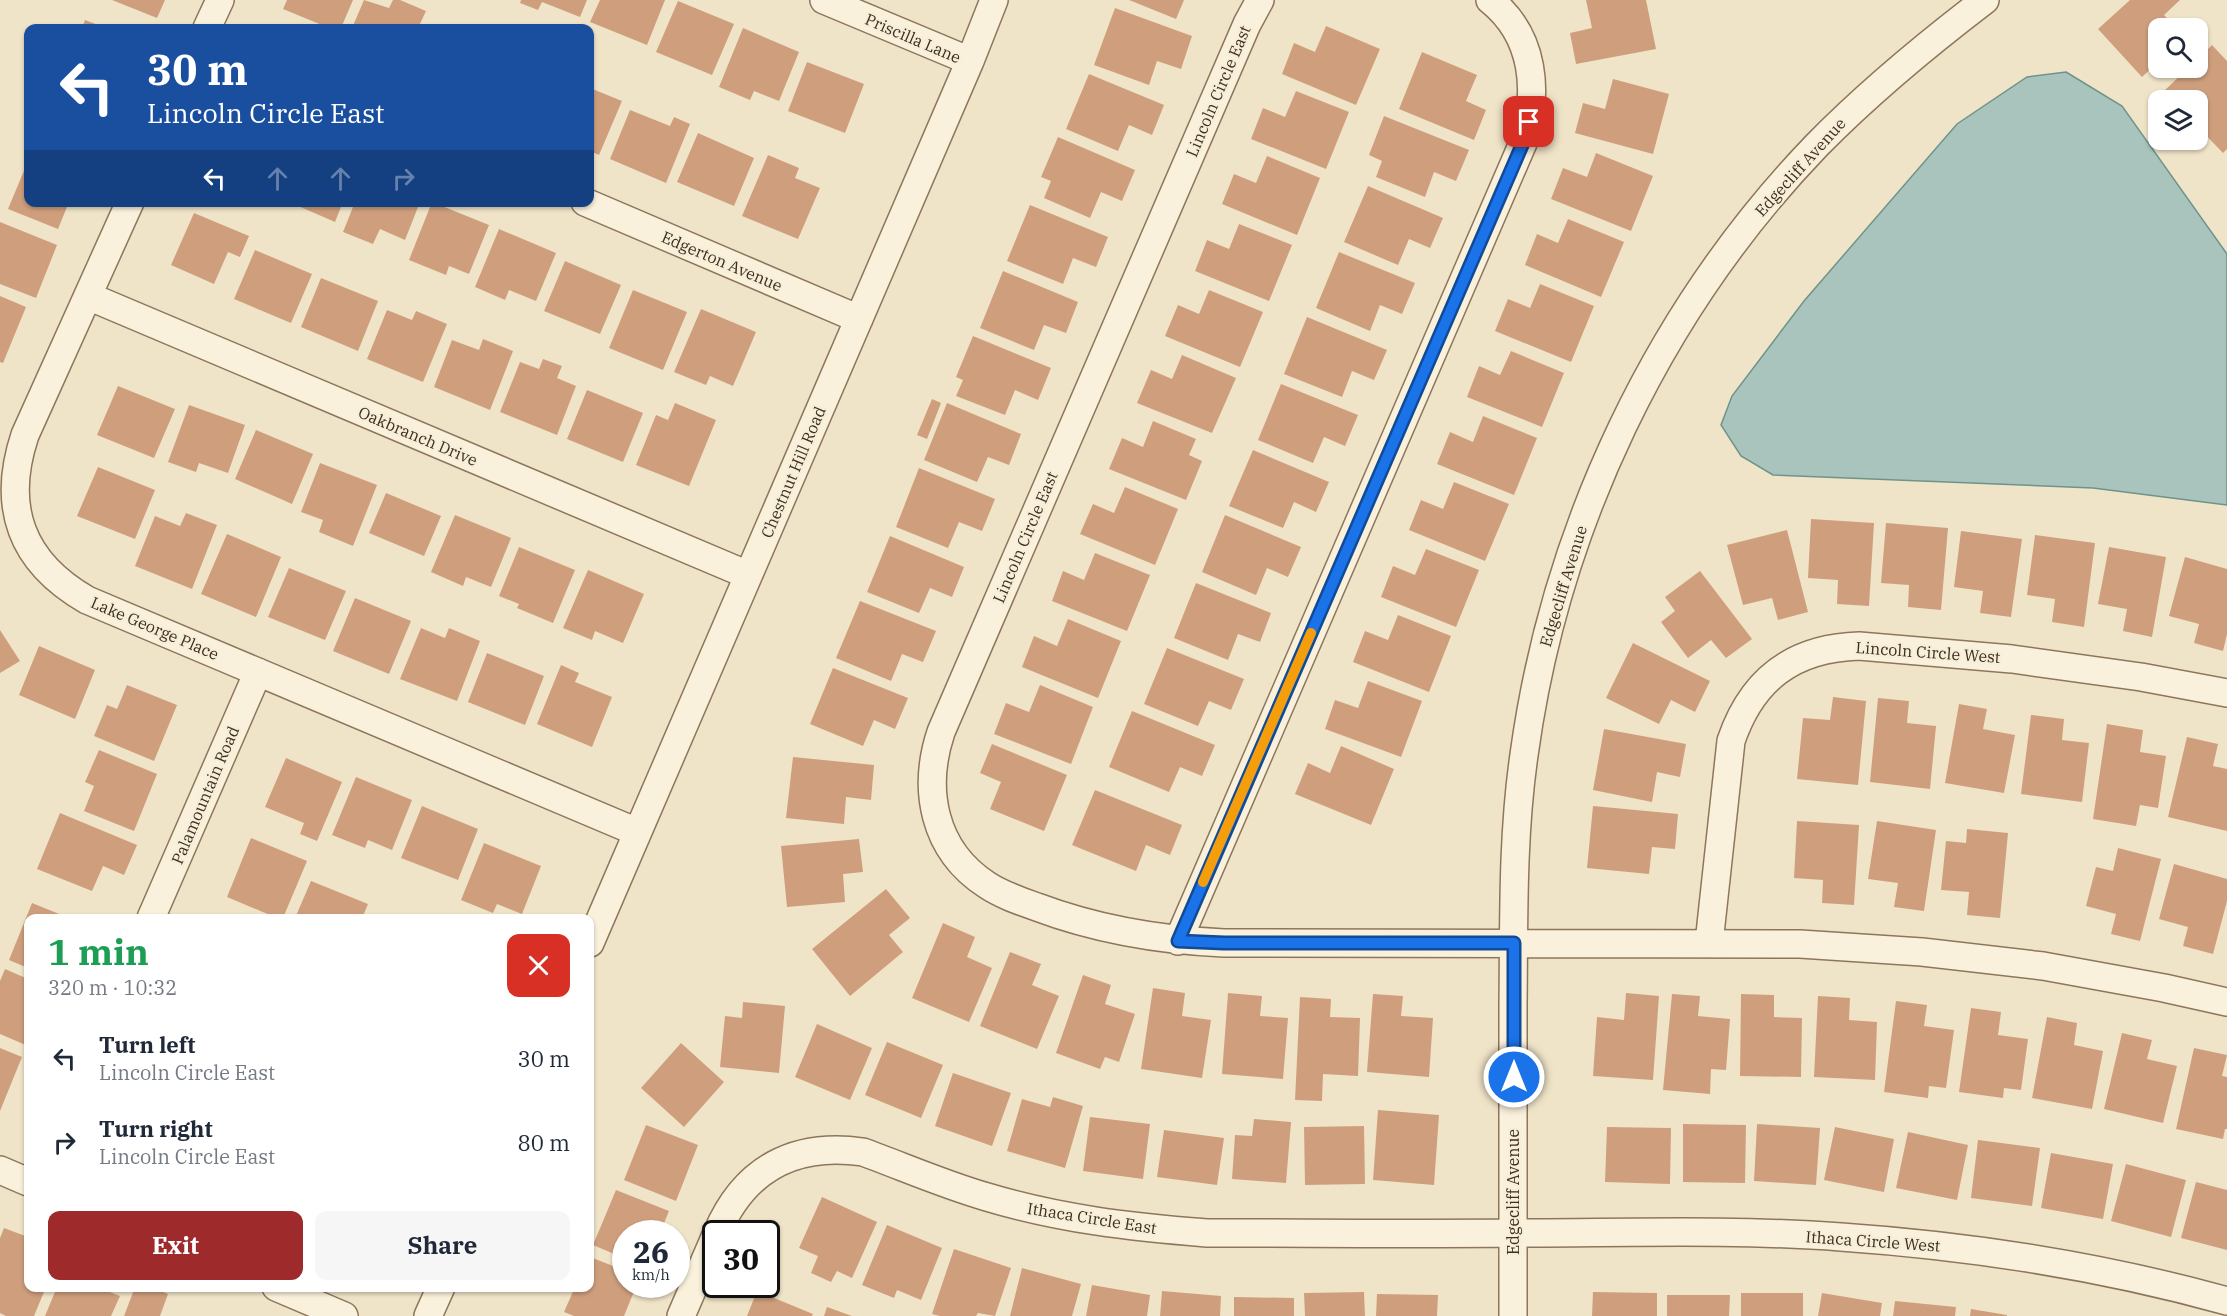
<!DOCTYPE html>
<html lang="en">
<head>
<meta charset="utf-8">
<style>
	:root { --surface:#fff; --page:#f6f6f7; --text:#1f2937; --muted:#747a83; --accent:#9e2a2b }
	body { margin:0; font-family:"IBM Plex Serif",serif; background:var(--page); color:var(--text); height:100vh; display:flex; flex-direction:column; font-size:22px; white-space:nowrap }
	* { box-sizing:border-box; margin:0 }
	p { font-size:20px; color:var(--muted) }
	.icon { flex:none; width:33px; height:33px; fill:none; stroke:currentColor; stroke-width:2; stroke-linecap:round; stroke-linejoin:round }
	.map { position:relative; flex:1; overflow:hidden }
	.sheet { position:absolute; left:24px; top:914px; width:570px; height:378px; display:flex; flex-direction:column; background:var(--surface); border-radius:12px; box-shadow:0 2px 4px #0004 }
	.sheet>* { flex:none }
	.banner { position:absolute; left:24px; top:24px; width:570px; height:183px; border-radius:12px; box-shadow:0 2px 4px #0004; background:#1a4fa0; color:#fff; overflow:hidden }
	.fabs { position:absolute; left:2148px; top:18px; display:grid; gap:12px }
	.fabs a { display:grid; place-items:center; width:60px; height:60px; border-radius:12px; background:var(--surface); box-shadow:0 2px 4px #0004; font-size:30px }
	.speed { position:absolute; left:612px; top:1220px; display:flex; gap:12px; font-size:30px; font-weight:700; text-align:center }
	.speed>* { display:grid; place-content:center; width:78px; height:78px; border-radius:50%; background:var(--surface); box-shadow:0 2px 4px #0004; line-height:1 }
	.speed small { font-size:15px; font-weight:400 }
	.speed .limit { border:3px solid #111; border-radius:9px; background:#fff; color:#111 }
	.pin { position:absolute; display:grid; place-items:center; width:51px; height:51px; color:#fff; margin:-26px; border-radius:12px; box-shadow:0 3px 9px #0006 }
	.me { position:absolute; width:66px; margin:-33px; rotate:0deg; stroke-linejoin:round; filter:drop-shadow(0 0 4px #0008) }
	.turn { display:flex; align-items:center; gap:21px; height:126px; padding:0 24px; font-size:27px }
	.turn .icon { width:78px; height:78px; stroke-width:2.5 }
	.turn b { display:block; font-size:42px; line-height:51px }
	.lanes { display:flex; align-items:center; height:57px; padding:0 24px; background:#0003; justify-content:center; gap:30px; direction:ltr }
	.lanes .off { opacity:.35 }
	.round { display:grid; place-items:center; flex:none; width:63px; height:63px; border-radius:12px; background:var(--page) }
	.head { display:flex; align-items:center; justify-content:space-between; height:102px; padding:0 24px }
	h1 { font-size:36px; font-weight:700; line-height:45px; color:#1e9e55 }
	.cta { display:flex; gap:12px; margin-top:auto; padding:12px 24px }
	.cta a { flex:1; height:69px; border-radius:12px; background:var(--accent); color:#fff; font-size:24px; font-weight:700; line-height:69px; text-align:center }
	.cta a+a { background:var(--page); color:var(--text) }
	ul { padding:0; list-style:none }
	li { display:flex; align-items:center; gap:18px; height:84px; padding:0 24px }
	li div { flex:1 }
	li b { display:block; font-size:22px }
	li em { font-style:normal }
	.map>svg:first-child { display:block }
	.water { fill:#a9c4bc; stroke:#6f938a; stroke-width:1.5 }
	.building { fill:#cf9f7d }
	.lines { fill:none; stroke-linecap:round; stroke-linejoin:round }
	.street-casing { stroke:#8d765c; stroke-width:30 }
	.street { stroke:#faf1dc; stroke-width:27 }
	.route-casing { stroke:#114b97; stroke-width:15 }
	.route { stroke:#1a73e8; stroke-width:10 }
	.slow { stroke:#f59e0b; stroke-width:10 }
	.labels { text-anchor:middle; stroke-width:4.5; stroke-linejoin:round; paint-order:stroke }
	.street-label { font-size:16px; fill:#3d2e20; stroke:#f7eed8 }
</style>
</head>
<body>
<div class="map">
<svg width="2227" height="1316" viewBox="0 0 2227 1316">
	<rect width="100%" height="100%" fill="#f0e4c8"/>
	<path class="water" d="M2066,72L2122,106L2227,254V505L2093,488L1773,475L1741,456L1721,425L1732,396L1804,301L1957,124L2027,77Z"/>
	<path class="building" d="M112,0H165L157,18Z
		M287,0H353L341,28H329L283,9Z
		M364,0L389,8L393,0H400L426,11L418,28H352Z
		M521,0H587L580,17L542,2L538,10L520,3Z
		M600,0H665L647,45L590,22Z
		M1129,0H1184L1176,19Z
		M1586,0H1646L1656,49L1576,64L1570,33L1592,28Z
		M2130,0H2180L2164,15L2176,28H2158V62L2142,77L2098,29Z
		M678,1L734,24L712,75L656,52Z
		M1115,8L1192,36L1181,69L1157,61L1149,85L1094,65Z
		M85,20L106,28H82Z
		M1326,26L1380,49L1356,105L1282,74L1294,43L1315,52Z
		M743,28L799,52L779,101L754,91L750,100L719,87Z
		M2212,45L2227,61V149L2223,153L2198,127V100H2172L2163,92L2188,68H2198V59Z
		M1422,52L1477,75L1466,101L1486,110L1474,140L1399,109Z
		M807,62L864,84L845,133L788,111Z
		M1089,74L1164,105L1152,135L1129,125L1118,151L1066,129Z
		M1613,79L1669,94L1653,154L1575,133L1583,103L1605,109Z
		M590,88L622,101L599,155L590,151Z
		M1296,91L1349,112L1326,169L1251,139L1263,108L1285,117Z
		M630,110L670,126L674,117L690,124L666,183L610,159Z
		M1384,116L1469,150L1456,181L1434,172L1425,197L1376,177L1382,161L1369,155Z
		M698,133L754,158L734,206L677,182Z
		M1058,137L1135,170L1122,201L1101,192L1090,218L1044,198L1051,181L1041,177Z
		M1596,153L1653,176L1631,231L1551,199L1563,168L1587,177Z
		M768,155L799,168L795,178L820,188L798,239L742,216Z
		M1267,156L1320,178L1297,235L1222,204L1234,174L1256,183Z
		M28,161V202H69L58,229L8,209Z
		M1368,186L1443,218L1430,248L1409,239L1398,265L1344,242Z
		M289,202H343L335,222Z
		M355,202H420L405,240L380,229L373,244L343,232Z
		M432,202L489,225L469,274L449,266L446,275L409,260Z
		M1030,205L1108,237L1096,267L1073,258L1063,284L1007,261Z
		M194,213L249,236L240,257L228,252L214,284L171,265Z
		M1568,219L1624,242L1601,297L1525,265L1537,234L1558,243Z
		M0,222L57,245L36,298L0,284Z
		M1239,224L1292,245L1269,301L1195,271L1207,240L1229,249Z
		M499,229L556,253L536,301L509,290L505,300L475,287Z
		M255,250L312,274L291,323L234,299Z
		M1339,252L1415,283L1402,314L1380,305L1370,331L1316,308Z
		M565,261L621,285L600,334L544,311Z
		M1003,271L1078,302L1066,333L1044,325L1034,350L980,328Z
		M321,278L378,301L358,351L301,327Z
		M1540,284L1594,306L1571,362L1495,331L1508,299L1530,308Z
		M633,290L687,312L663,370L609,348Z
		M1209,290L1263,312L1240,367L1165,336L1178,305L1199,314Z
		M0,296L26,307L3,363L0,362Z
		M701,309L756,332L733,386L710,376L706,385L674,372Z
		M387,310L412,320L416,311L447,324L423,382L367,359Z
		M1307,317L1387,350L1374,380L1352,371L1342,397L1284,374Z
		M973,336L1051,368L1038,400L1015,390L1005,415L956,396L963,380L956,377Z
		M483,339L513,351L490,410L434,387L452,340L479,350Z
		M1511,351L1564,373L1542,427L1467,397L1479,366L1500,375Z
		M1182,355L1236,378L1212,433L1137,403L1151,370L1172,379Z
		M543,359L562,366L557,378L576,386L557,435L500,412L520,362L539,369Z
		M1281,384L1358,415L1345,446L1324,437L1313,463L1258,440Z
		M118,386L175,409L154,458L97,435Z
		M587,390L643,413L623,462L567,439Z
		M932,399L941,403L927,439L917,435Z
		M675,403L716,420L689,486L636,465L656,415L668,420Z
		M947,403L1021,434L1009,465L988,457L977,482L924,460Z
		M189,405L245,425L228,473L199,463L196,472L168,462Z
		M1483,416L1537,438L1514,495L1437,464L1450,432L1473,442Z
		M1153,421L1196,439L1189,455L1202,461L1186,500L1109,469L1122,438L1143,447Z
		M256,430L313,454L292,504L235,479Z
		M1253,450L1329,482L1316,512L1294,502L1283,528L1229,506Z
		M320,463L377,485L353,546L319,532L323,520L301,512Z
		M98,467L155,490L135,539L77,516Z
		M919,468L995,499L982,531L959,522L948,548L896,527Z
		M1454,482L1509,504L1485,561L1409,530L1421,500L1443,509Z
		M1125,487L1178,509L1155,565L1080,534L1093,504L1114,513Z
		M386,493L441,516L424,556L369,533Z
		M186,513L217,525L192,589L135,566L155,516L180,526Z
		M455,515L511,538L491,587L466,577L463,586L431,572Z
		M1225,515L1301,547L1288,577L1267,568L1256,595L1202,572Z
		M1811,519L1874,523L1869,606L1837,604L1838,580L1808,578Z
		M1886,523L1948,528L1941,610L1908,607L1909,585L1881,583Z
		M1787,530L1808,612L1778,620L1772,598L1743,605L1727,545Z
		M1961,531L2022,539L2011,617L1980,613L1983,591L1954,587Z
		M227,534L281,557L256,617L201,594Z
		M2035,535L2095,543L2084,627L2052,622L2055,599L2027,595Z
		M890,536L964,567L952,597L930,588L919,613L867,592Z
		M519,547L575,570L553,623L517,608L519,604L499,596Z
		M2109,547L2166,557L2152,637L2123,631L2127,609L2098,604Z
		M1426,549L1479,570L1456,627L1381,597L1393,566L1415,575Z
		M1095,553L1150,575L1127,631L1052,601L1063,571L1084,580Z
		M2185,557L2227,569V634L2223,651L2194,643L2199,624L2169,616Z
		M289,568L346,591L325,640L268,617Z
		M588,570L644,594L623,643L595,631L592,640L563,628Z
		M1700,571L1752,639L1726,658L1711,640L1688,658L1661,622L1675,611L1665,597Z
		M1196,583L1271,613L1260,642L1238,634L1228,660L1174,638Z
		M355,598L411,621L389,674L333,651Z
		M860,601L936,631L923,662L902,654L891,681L836,658Z
		M1398,615L1451,636L1429,692L1353,662L1365,631L1388,640Z
		M1068,619L1121,641L1098,698L1022,667L1034,636L1057,646Z
		M421,628L445,638L449,628L480,641L457,701L400,679Z
		M0,630L20,661L0,673Z
		M1633,643L1710,681L1695,712L1671,700L1659,724L1606,698Z
		M39,646L95,670L75,719L19,695Z
		M1167,648L1244,679L1231,710L1209,701L1198,726L1144,704Z
		M487,653L544,676L525,725L468,702Z
		M561,665L579,673L575,682L612,697L592,747L537,724Z
		M833,668L908,698L895,729L874,720L863,746L810,724Z
		M1368,681L1422,701L1401,757L1325,729L1335,700L1358,708Z
		M127,685L177,705L154,761L94,736L107,705L117,709Z
		M1040,685L1093,707L1071,764L994,734L1006,703L1029,712Z
		M1833,697L1866,701L1858,785L1797,779L1803,718L1830,720Z
		M1878,698L1909,701L1907,723L1936,726L1930,789L1870,782Z
		M1959,704L1987,709L1983,729L2015,735L2004,793L1945,783Z
		M1132,711L1215,745L1202,776L1180,767L1169,792L1109,767Z
		M2031,715L2064,719L2062,740L2089,743L2082,802L2021,794Z
		M2107,724L2143,730L2140,752L2166,756L2158,808L2140,805L2136,826L2093,819Z
		M1604,729L1686,744L1680,777L1657,772L1652,802L1593,790Z
		M2187,737L2218,744L2213,766L2227,769V831L2168,817Z
		M992,744L1067,775L1044,831L990,809L1001,782L980,773Z
		M1341,746L1394,769L1371,825L1295,794L1308,763L1330,773Z
		M99,750L157,774L134,831L84,811L94,786L85,782Z
		M793,757L874,765L871,800L846,797L844,824L786,818Z
		M286,758L342,782L317,841L300,834L304,823L265,807Z
		M356,777L412,800L392,850L368,840L365,848L332,835Z
		M1095,790L1182,825L1170,855L1146,845L1136,871L1072,845Z
		M422,806L478,829L458,880L401,858Z
		M1593,806L1678,814L1675,849L1652,847L1649,874L1587,868Z
		M60,813L137,845L124,875L103,866L92,891L37,869Z
		M1797,821L1859,825L1854,905L1822,903L1823,880L1794,878Z
		M1877,821L1936,830L1924,911L1894,907L1898,883L1868,879Z
		M1967,829L2008,833L2000,918L1967,915L1969,892L1941,890L1946,841L1966,843Z
		M251,838L307,861L283,918H277L227,897Z
		M859,839L863,872L843,874L845,902L787,907L781,846Z
		M484,843L541,866L522,914L497,904L493,913L461,900Z
		M2118,848L2161,859L2140,941L2111,934L2116,914L2086,906L2096,867L2113,871Z
		M2174,864L2227,879V901L2213,954L2183,946L2188,927L2159,919Z
		M311,881L368,904L362,918H295Z
		M886,889L910,918L889,935L903,952L850,996L812,949Z
		M32,903L69,918H28V968L9,960Z
		M943,923L975,937L967,957L992,968L969,1022L912,998Z
		M1010,952L1041,964L1032,985L1059,996L1037,1049L980,1026Z
		M5,969L28,979V1046L0,1034V981Z
		M1083,975L1111,985L1105,1004L1135,1014L1119,1062L1105,1057L1100,1069L1056,1053Z
		M1153,988L1185,993L1182,1016L1211,1020L1202,1078L1141,1069Z
		M1228,993L1262,996L1260,1016L1288,1018L1283,1079L1222,1074Z
		M1626,993L1659,996L1653,1080L1593,1076L1597,1017L1624,1020Z
		M1373,994L1403,996L1401,1016L1433,1018L1429,1077L1367,1072Z
		M1672,994L1700,996L1698,1016L1730,1019L1726,1070L1711,1069L1710,1094L1663,1090Z
		M1741,994L1774,995V1017L1802,1018L1801,1077L1740,1076Z
		M1818,996L1850,998L1849,1020L1877,1022L1875,1080L1814,1077Z
		M1300,997L1331,999L1330,1017L1360,1018L1358,1076L1323,1074L1322,1101L1295,1100Z
		M1896,1001L1927,1005L1924,1026L1954,1030L1946,1088L1929,1086L1928,1098L1884,1092Z
		M743,1002L785,1006L779,1073L720,1067L725,1016L742,1018Z
		M1971,1008L2001,1012L1998,1035L2028,1039L2021,1090L2004,1088L2003,1098L1959,1092Z
		M2047,1017L2077,1023L2074,1045L2103,1051L2092,1109L2032,1098Z
		M817,1024L872,1048L850,1100L795,1077Z
		M2122,1033L2152,1040L2147,1059L2177,1066L2163,1123L2104,1109Z
		M887,1042L943,1065L921,1118L865,1095Z
		M681,1043L724,1082L684,1127L641,1088Z
		M0,1048L22,1057L0,1111Z
		M2194,1048L2227,1055L2222,1076L2227,1077V1129H2225L2223,1139L2176,1129Z
		M953,1073L1011,1093L992,1146L935,1126Z
		M1053,1097L1083,1106L1065,1168L1007,1151L1022,1099L1050,1107Z
		M1378,1110L1439,1115L1434,1185L1373,1180Z
		M1090,1117L1150,1124L1143,1179L1083,1171Z
		M1254,1119L1291,1122L1286,1183L1232,1179L1235,1135L1252,1136Z
		M1683,1124L1746,1125L1745,1183L1683,1182Z
		M1757,1124L1820,1128L1816,1185L1754,1181Z
		M646,1125L698,1145L676,1201L624,1180Z
		M1364,1126L1365,1184L1305,1185L1304,1127Z
		M1607,1127L1671,1128L1670,1184L1605,1182Z
		M1835,1127L1894,1139L1884,1192L1824,1180Z
		M1164,1130L1224,1138L1217,1185L1157,1177Z
		M1908,1132L1968,1145L1957,1200L1896,1188Z
		M1978,1140L2040,1148L2032,1206L1971,1198Z
		M2051,1153L2113,1164L2103,1219L2041,1208Z
		M2126,1164L2186,1180L2171,1237L2111,1221Z
		M2196,1182L2227,1190V1250L2181,1238Z
		M616,1190L669,1211L660,1233H626V1259L593,1245Z
		M822,1197L877,1222L852,1278L837,1271L831,1282L811,1273L818,1256L799,1248Z
		M887,1225L942,1248L921,1300L897,1290L894,1298L862,1285Z
		M4,1228L28,1237V1254L26,1259L28,1260V1287H46L34,1316H6L0,1313V1238Z
		M954,1249L1011,1268L995,1316L978,1313L976,1316H940L932,1314Z
		M590,1257L626,1271V1284H637L624,1316H574L564,1312L575,1287H590Z
		M1022,1268L1081,1284L1072,1316H1010Z
		M1092,1285L1150,1295L1147,1316H1086Z
		M57,1287H97L120,1296L111,1316H45Z
		M135,1287H151L168,1294L160,1316H124Z
		M757,1291L813,1314L812,1316H747Z
		M1162,1291L1221,1296L1220,1316H1160Z
		M1364,1292L1365,1316H1305L1304,1293Z
		M1593,1292L1657,1293V1316H1592Z
		M1741,1293H1803V1316H1741Z
		M1822,1293L1882,1303L1880,1316H1818Z
		M1377,1294L1438,1295L1437,1316H1376Z
		M1667,1295H1730L1729,1316H1667Z
		M1234,1297L1294,1298V1316H1234Z
		M1895,1301L1956,1307L1955,1316H1893Z
		M827,1307L852,1316H824Z
		M1971,1309L2007,1315V1316H1970Z"/>
	<g class="lines">
		<g class="street-casing">
			<path id="street" d="M824,0L970,61
				M1260,0L1247,24L941,732C922,789 933,850 987,885C1002,895 1020,901 1037,907C1098,930 1160,940 1224,943L1800,944L1922,952L2043,966L2164,988L2227,1002
				M207,28L220,0
				M130,202L25,435C1,507 21,562 87,600L637,832
				M585,202L859,319
				M88,296L748,575
				M151,918L258,672
				M1178,941L1523,143C1539,92 1535,36 1490,0
				M590,943L970,61L994,0
				M1709,943L1731,741C1752,679 1793,648 1859,646L2012,659L2141,677L2227,693
				M0,1170L28,1182
				M717,1233C744,1169 794,1142 863,1152C904,1167 945,1185 987,1197C1060,1219 1131,1227 1207,1233C1310,1233 1413,1234 1516,1233C1624,1233 1734,1229 1841,1237C1971,1246 2101,1266 2227,1301
				M276,1287L344,1316
				M428,1316L441,1287
				M681,1316L716,1235
				M1513,1316C1513,1212 1513,1109 1513,1005C1514,922 1512,838 1524,755C1555,528 1658,310 1817,145C1869,92 1926,45 1985,0"/>
		</g>
		<use href="#street" class="street"/>
	</g>
	<g class="lines">
		<g class="route-casing">
			<path id="route" d="M1514,1077V943H1224L1178,941L1523,143L1529,122"/>
		</g>
		<use href="#route" class="route"/>
		<path class="slow" d="M1203,882L1311,633"/>
	</g>
	<g class="labels">
		<g class="street-label">
			<text transform="translate(913 38) rotate(23)" y="6">Priscilla Lane</text>
			<text transform="translate(1218 91) rotate(-67)" y="6">Lincoln Circle East</text>
			<text transform="translate(1800 167) rotate(-48)" y="6">Edgecliff Avenue</text>
			<text transform="translate(722 261) rotate(23)" y="6">Edgerton Avenue</text>
			<text transform="translate(418 436) rotate(23)" y="6">Oakbranch Drive</text>
			<text transform="translate(793 472) rotate(-67)" y="6">Chestnut Hill Road</text>
			<text transform="translate(1025 537) rotate(-67)" y="6">Lincoln Circle East</text>
			<text transform="translate(1563 586) rotate(-73)" y="6">Edgecliff Avenue</text>
			<text transform="translate(155 628) rotate(23)" y="6">Lake George Place</text>
			<text transform="translate(1928 652) rotate(4)" y="6">Lincoln Circle West</text>
			<text transform="translate(205 795) rotate(-67)" y="6">Palamountain Road</text>
			<text transform="translate(1513 1192) rotate(-90)" y="6">Edgecliff Avenue</text>
			<text transform="translate(1092 1218) rotate(9)" y="6">Ithaca Circle East</text>
			<text transform="translate(1873 1241) rotate(4)" y="6">Ithaca Circle West</text>
		</g>
	</g>
</svg>
<div class="fabs">
<a><svg class="icon" aria-label="search" viewBox="0 0 24 24"><circle cx="10" cy="10" r="6"/><path d="M15 15l6 6"/></svg></a>
<a><svg class="icon" aria-label="layers" viewBox="0 0 24 24"><path d="M12 4l9 5-9 5-9-5zM3 14l9 5 9-5"/></svg></a>
</div>
<div class="speed"><div>26<small>km/h</small></div><div class="limit">30</div></div>
<div class="pin" style="left:1529px;top:122px;background:#d93025"><svg class="icon" aria-label="arrive" viewBox="0 0 24 24"><path d="M6 21V4h12l-3 4 3 4H6"/></svg></div>
<svg class="me" style="left:1514px;top:1077px" viewBox="-20 -20 40 40"><circle r="17" fill="#1a73e8" stroke="#fff" stroke-width="3"/><path d="M0-11L8 9 0 5-8 9z" fill="#fff"/></svg>
<div class="banner">
<div class="turn"><svg class="icon" aria-label="left" viewBox="0 0 24 24"><path d="M17 20v-9H6M10 6l-5 5 5 5"/></svg><div><b>30 m</b>Lincoln Circle East</div></div>
<div class="lanes"><svg class="icon" aria-label="left" viewBox="0 0 24 24"><path d="M17 20v-9H6M10 6l-5 5 5 5"/></svg><svg class="icon off" aria-label="ahead" viewBox="0 0 24 24"><path d="M12 20V5M6 11l6-6 6 6"/></svg><svg class="icon off" aria-label="ahead" viewBox="0 0 24 24"><path d="M12 20V5M6 11l6-6 6 6"/></svg><svg class="icon off" aria-label="right" viewBox="0 0 24 24"><path d="M7 20v-9h11M14 6l5 5-5 5"/></svg></div>
</div>
<section class="sheet">
<div class="head"><div><h1>1 min</h1><p>320 m · 10:32</p></div><a class="round" style="background:#d93025;color:#fff"><svg class="icon" aria-label="close" viewBox="0 0 24 24"><path d="M6 6l12 12M18 6L6 18"/></svg></a></div>
<ul>
<li><svg class="icon" aria-label="left" viewBox="0 0 24 24"><path d="M17 20v-9H6M10 6l-5 5 5 5"/></svg><div><b>Turn left</b><p>Lincoln Circle East</p></div><em>30 m</em></li>
<li><svg class="icon" aria-label="right" viewBox="0 0 24 24"><path d="M7 20v-9h11M14 6l5 5-5 5"/></svg><div><b>Turn right</b><p>Lincoln Circle East</p></div><em>80 m</em></li>
</ul>
<div class="cta"><a>Exit</a><a>Share</a></div>
</section>
</div>
</body>
</html>
